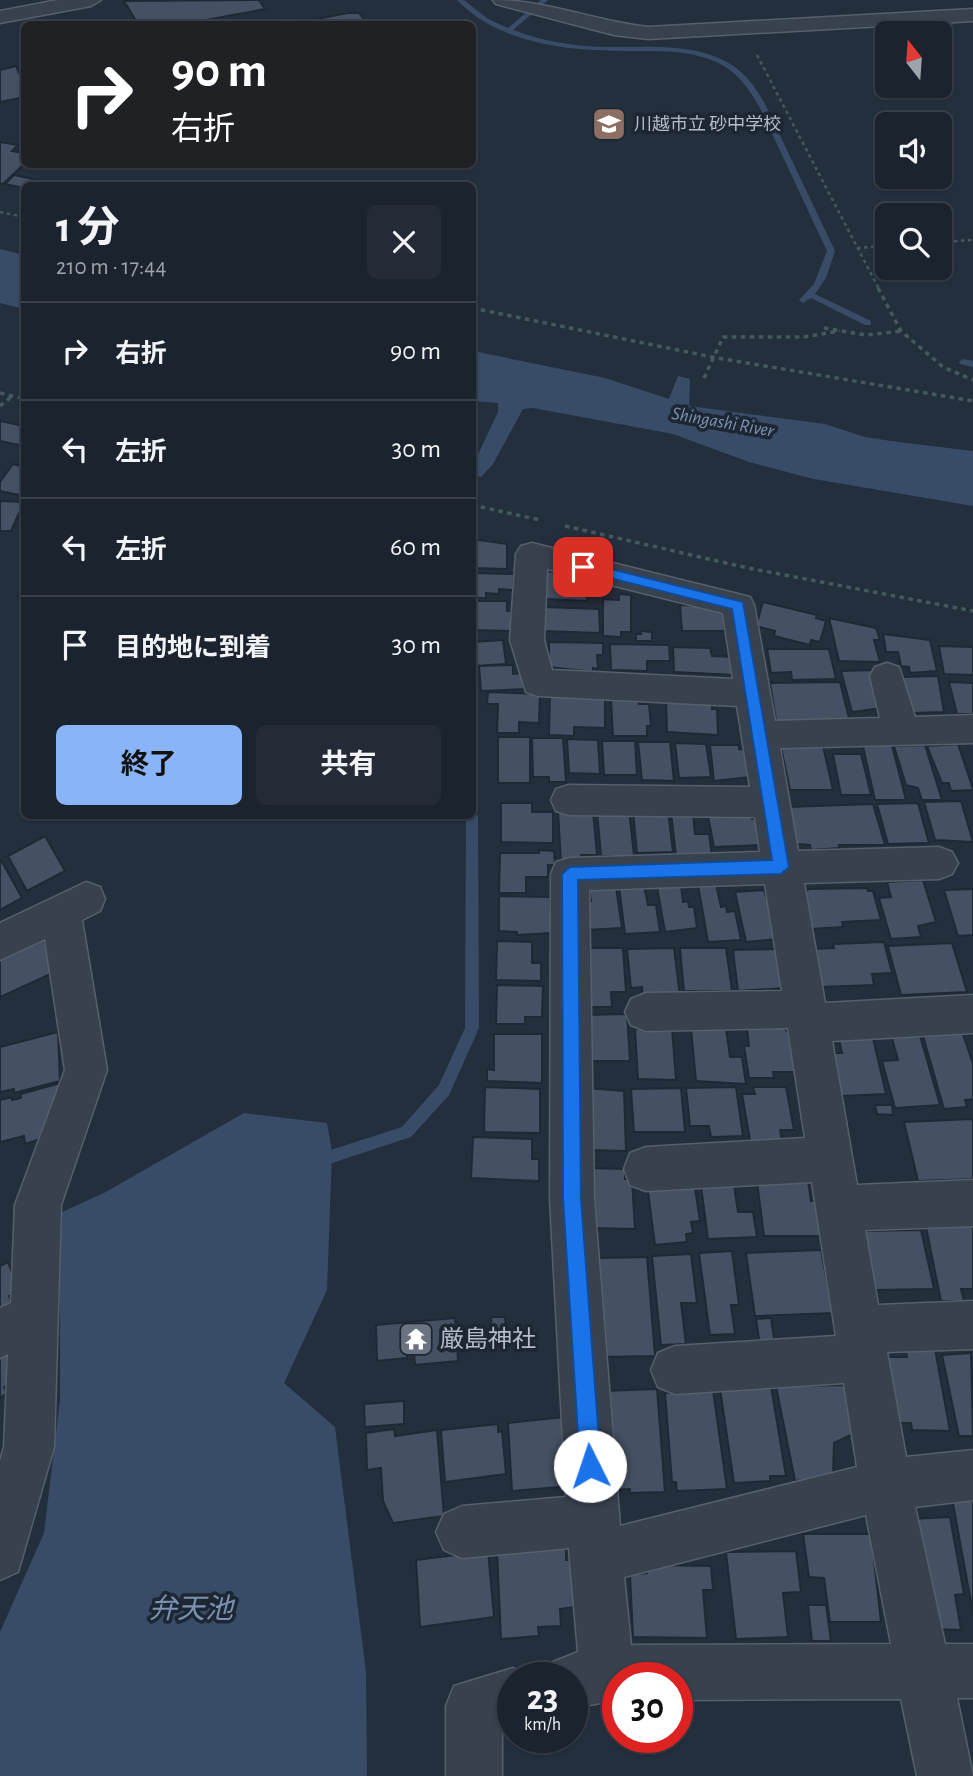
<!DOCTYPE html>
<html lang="ja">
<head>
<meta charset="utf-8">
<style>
	:root { --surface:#1b232e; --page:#242b36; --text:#f1f3f6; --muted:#a0a4aa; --line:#39404a; --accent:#8ab4f8 }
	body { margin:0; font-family:"Alegreya Sans","Noto Sans JP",sans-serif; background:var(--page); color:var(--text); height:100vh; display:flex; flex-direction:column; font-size:26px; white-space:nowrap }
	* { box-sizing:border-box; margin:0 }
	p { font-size:23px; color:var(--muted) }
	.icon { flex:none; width:38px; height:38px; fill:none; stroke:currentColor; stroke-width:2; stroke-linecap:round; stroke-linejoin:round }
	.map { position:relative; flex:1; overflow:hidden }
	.sheet { position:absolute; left:21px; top:182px; width:455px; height:637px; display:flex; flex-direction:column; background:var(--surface); border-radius:10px; box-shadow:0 2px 5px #0004,0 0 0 2px var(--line) }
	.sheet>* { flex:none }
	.guide { position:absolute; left:21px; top:21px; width:455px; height:147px; border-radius:10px; box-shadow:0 2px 5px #0004,0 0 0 2px var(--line); background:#202124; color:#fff; overflow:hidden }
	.needle { width:46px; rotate:343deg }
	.controls { position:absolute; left:875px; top:21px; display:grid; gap:14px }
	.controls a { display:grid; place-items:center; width:77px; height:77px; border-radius:10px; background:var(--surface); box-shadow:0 2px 5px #0004,0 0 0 2px var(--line); font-size:35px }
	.speed { position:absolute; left:497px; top:1662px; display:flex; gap:14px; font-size:35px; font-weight:700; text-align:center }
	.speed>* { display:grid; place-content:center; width:91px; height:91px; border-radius:50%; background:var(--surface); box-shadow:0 2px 5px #0004,0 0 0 2px var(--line); line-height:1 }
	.speed small { font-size:18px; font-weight:400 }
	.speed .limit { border:10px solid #d22; background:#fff; color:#111 }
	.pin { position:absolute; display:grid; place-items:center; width:60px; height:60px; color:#fff; margin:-30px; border-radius:14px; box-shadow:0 4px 10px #0006 }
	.me { position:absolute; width:77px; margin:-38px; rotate:356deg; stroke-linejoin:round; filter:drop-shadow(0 0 5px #0008) }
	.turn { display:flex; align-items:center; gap:24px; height:147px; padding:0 35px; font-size:32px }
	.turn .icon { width:91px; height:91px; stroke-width:2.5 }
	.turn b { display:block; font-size:49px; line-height:60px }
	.round { display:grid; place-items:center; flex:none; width:74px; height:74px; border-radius:10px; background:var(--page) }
	.overview { display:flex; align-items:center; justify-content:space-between; height:119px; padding:0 35px }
	h1 { font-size:42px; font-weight:700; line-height:52px }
	.action { display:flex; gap:14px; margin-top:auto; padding:14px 35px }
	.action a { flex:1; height:80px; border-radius:10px; background:var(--accent); color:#111; font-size:28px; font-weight:700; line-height:80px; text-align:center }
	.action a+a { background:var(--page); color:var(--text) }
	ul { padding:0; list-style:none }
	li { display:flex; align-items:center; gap:21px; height:98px; padding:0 35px; border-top:2px solid var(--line) }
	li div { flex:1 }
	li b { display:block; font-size:26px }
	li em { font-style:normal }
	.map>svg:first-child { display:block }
	.water { fill:#394c67 }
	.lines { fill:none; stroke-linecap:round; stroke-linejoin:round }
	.stream { fill:#394c67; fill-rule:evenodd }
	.building { fill:#455162; stroke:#1f2835; stroke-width:2 }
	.minor-casing { stroke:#565f6c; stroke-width:3 }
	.path-far1 { stroke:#44595c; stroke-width:2.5; stroke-dasharray:3.5 3.5; stroke-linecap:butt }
	.path { stroke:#44595c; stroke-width:3.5; stroke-dasharray:4.5 4.5; stroke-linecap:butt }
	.minor { fill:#38414e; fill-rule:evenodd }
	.route { fill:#1a73e8; stroke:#114b97; stroke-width:2 }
	.labels { text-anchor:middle; stroke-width:7; stroke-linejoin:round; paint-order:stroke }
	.far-poi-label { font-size:18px; fill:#b4bcc9; stroke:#1d2633; text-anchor:start }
	.far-water-label { font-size:19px; font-style:italic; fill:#7c92b1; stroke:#1d2633 }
	.near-poi-label { font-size:24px; fill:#b4bcc9; stroke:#1d2633; text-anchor:start }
	.near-water-label { font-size:28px; font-style:italic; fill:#7c92b1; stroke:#1d2633 }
</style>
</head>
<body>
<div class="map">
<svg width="973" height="1776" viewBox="0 0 973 1776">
	<rect width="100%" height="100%" fill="#242f3e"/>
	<path class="water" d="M0,249L24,255V309L0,303Z
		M473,351L605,378L669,399L678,376L690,379L689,406L825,424L865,437L898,442L973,451V506L814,479L749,462L673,434L533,408L523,409L493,464L481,477L473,475L475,461L498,412V403L473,401Z
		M244,1113L327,1123L332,1152L327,1290L284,1383L335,1427L366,1672L367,1776H0V1632L44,1533L60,1400V1213L104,1193Z"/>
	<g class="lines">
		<path class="stream" d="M457,0H464L488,19L508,28L541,0H548L513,30C542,41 572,46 603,47C642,48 688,42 725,61C745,71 757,89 767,108L835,251L826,278L815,294L871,321V325H865L811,298L803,303L799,300L814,284L827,251L760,108C750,91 740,75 722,65C694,49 657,51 627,51C569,51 499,44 457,0Z
			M963,359L973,361V367L960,364L959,362Z
			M472,811L478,816L479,1028L449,1095L411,1137L317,1168L312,1166L310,1161L312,1156L402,1127L439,1085L465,1028L466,816H472Z"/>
	</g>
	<path class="building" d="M259,0L265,9L184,24H138L124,1Z
		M348,13H359L367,24H258L289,19L292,24Z
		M16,66L19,73L24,71V97L0,102V70Z
		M0,142L18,145L12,151L24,153V164L3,184H0Z
		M14,175L66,186L24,188L5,184Z
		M0,421L24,426V446L0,441Z
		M13,464L24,467V496L0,491V482Z
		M0,501L24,502L11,531H0Z
		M472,539L507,544V569L472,568Z
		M545,571L588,576L587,601L547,599L544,596Z
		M472,573L514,574L513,590L499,589V594L486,593V598H472Z
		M619,594L631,595V632H621V637L603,636V599L619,600Z
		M472,601H507V611L511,610V631L472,630Z
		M763,602L817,615L816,618L826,621L820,642L811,640L810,645L774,636L775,631L756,626Z
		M680,605L718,606L723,610L725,631H682Z
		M544,607L599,609L600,633L544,631Z
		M829,618L876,628L880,640H874L880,662L839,661Z
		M640,631L652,632V641H636V634H641Z
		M883,634L930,640L937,671L910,673L909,667L901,666L898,652H886Z
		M503,640L506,664L473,666L472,642Z
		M549,642L603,643V655H597L598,669L593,668V672L549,667Z
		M610,644L669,645L670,661H647V671L611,670Z
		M939,646L973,647V675L944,674Z
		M673,647L710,648L712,656L735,657L736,675L674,672Z
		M767,649H829L836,679L792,680L791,672L771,673Z
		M513,665V674L522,673L524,689L481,691L479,666Z
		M872,670L882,708L852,712L841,671Z
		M938,676L944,712L911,713L901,677Z
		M840,682L850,722L776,721L770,683Z
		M949,682L973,683V718L972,714H957Z
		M488,692L540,694L539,723L519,722V733H497L498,704H487Z
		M550,695L605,697V728L574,727V736L549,735Z
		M611,699H638L639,704H649L651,726H647V736H613Z
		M666,700L712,702V709H717L718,735L667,732Z
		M498,737H530V783H498Z
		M532,738H563L566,782H549V777H533Z
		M567,739L598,740L600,774L569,773Z
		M602,741H635L637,775H604Z
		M638,742H670L674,781L642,780Z
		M862,742H891L906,800H875Z
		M675,743L706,744L711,777L679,778Z
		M958,744L973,789V790L951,791L949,783H942L927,746Z
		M710,745H739V749L748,750L750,777L714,781Z
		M925,745L942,800H922L918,788L906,785L894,746Z
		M823,746L833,790H790L781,747Z
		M833,754H861L871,795H841Z
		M961,801L973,842L935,840L924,802Z
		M501,803H532V812H553V843L501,842Z
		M918,803L929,843L888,844L877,804Z
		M873,804L885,845H839V848L811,850L810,845L796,844L787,807Z
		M629,810L634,856H601L597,811Z
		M558,811H593L597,855H581V862L561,863Z
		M633,811H668L673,852L637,853Z
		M707,811H749L752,819H756L761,845L714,847Z
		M671,812L693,813L695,834H709L712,856H676Z
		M45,836L65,871L27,891L8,856Z
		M539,850L554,851L555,865H548V877H526V893H499L500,853H539Z
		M1,860L22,898L0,910V861Z
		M923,880L936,922L918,926L921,937L891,939L879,898L891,897L887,882Z
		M716,884L721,907L726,906L727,912L735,911L741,940L708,942L698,885Z
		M644,886L648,905H656L660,932L625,934L619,887Z
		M681,886L683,902L688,901L689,907H694L697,928L665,932L657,887Z
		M616,887L622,928L586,930L582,901H591L589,889Z
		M867,888L868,891H873L881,920L842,922L843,927L810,929L801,895L809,889Z
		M973,889V935L958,936L944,890Z
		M764,890L767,899H771L777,939L746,942L735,892Z
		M499,896L550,897L552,933L517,935V932L499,931Z
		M43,939L57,971L0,997V959Z
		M497,941L532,942V963H541V981L496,980Z
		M884,942L892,973L872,974L874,985L820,987L811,949L834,948L833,944Z
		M952,943L967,992L901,995L888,946Z
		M584,948H623L626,992H611L612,1007H586Z
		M674,948L680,997L643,998L642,987L631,988L627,949Z
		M680,948H726L732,991H684Z
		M780,949L786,988L738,991L733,950Z
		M497,985L543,986L542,1017H525V1024H496Z
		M627,1014L630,1061H586L583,1015Z
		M783,1027L794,1038L799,1072H773L774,1078H749L744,1046H749L747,1028Z
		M672,1028L676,1080L638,1079L635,1029Z
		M726,1028L730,1057H742L746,1084L696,1081L691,1029Z
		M962,1031L973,1064V1099L965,1100L967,1107L944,1109L923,1036Z
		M58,1032L60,1081L14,1093V1089L0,1092V1047Z
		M494,1034H542V1083L487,1081V1069L494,1070Z
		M920,1036L940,1105L895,1108L882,1061L898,1060L892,1038Z
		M873,1038L886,1094L840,1096L831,1053H842L839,1040Z
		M64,1082L47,1137L25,1144L24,1136L0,1142V1100L12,1097V1100L21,1098V1094Z
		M485,1087L540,1089V1133L484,1132Z
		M736,1087L743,1136L711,1137L709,1126H690L686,1088Z
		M753,1087H786L794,1130H780L783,1145L751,1146L742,1094H755Z
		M587,1088L624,1091L626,1151L590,1150Z
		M681,1088L685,1132H634L631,1089Z
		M875,1105H892L893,1115L877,1114Z
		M973,1119V1179L918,1181L904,1122Z
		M473,1137L532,1139V1159H539V1181L471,1178Z
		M587,1168L625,1169V1179H632L635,1229L588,1228Z
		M808,1181L811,1201H819L820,1236H764L757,1182Z
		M694,1182L700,1221L691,1222L693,1233L686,1234L687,1242L655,1245L647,1185Z
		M734,1185L738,1212H753L757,1237L708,1239L701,1186Z
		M925,1222L973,1225V1289H961L964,1301H941Z
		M921,1230L934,1289L872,1290L863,1231Z
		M821,1250L833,1313L755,1316L746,1253Z
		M732,1251L739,1305H731L735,1334L710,1335L699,1253Z
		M691,1254L697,1303H681L686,1344L661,1345L652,1256Z
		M647,1257L655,1356L600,1357L599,1258Z
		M8,1262L19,1291L9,1296L14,1310L0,1318V1266Z
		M491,1317H505L506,1332L492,1333Z
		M455,1318L458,1361L415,1365L414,1353L407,1354V1358L377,1361L376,1325Z
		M771,1318L775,1345H760L756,1319Z
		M8,1349L19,1380L4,1387L7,1393L0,1398V1354Z
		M935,1349L950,1431L912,1430L911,1423H896L886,1357H907L906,1351Z
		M971,1353L973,1436H959L942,1355Z
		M848,1385L853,1434L834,1443L833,1478L795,1481L776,1386Z
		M771,1386L786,1476H770V1481L734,1483L720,1389Z
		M657,1389L665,1492L630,1493V1489L611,1490L604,1391Z
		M713,1390L727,1489L677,1491L676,1482H672L665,1393Z
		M404,1401V1424L365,1427L364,1404Z
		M564,1417L572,1486L512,1491L508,1423Z
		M498,1424V1432L502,1431L506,1474L445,1482L441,1430Z
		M394,1429L395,1436L437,1430L444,1516L393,1523L383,1501L381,1468L367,1470L366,1433Z
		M952,1498H973V1613Z
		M950,1517L964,1594L955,1595L961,1630L936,1629L911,1519Z
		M803,1534H871L881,1622H830L824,1578L809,1577Z
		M566,1546V1560L578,1559L580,1606L560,1609L561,1626L538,1627L539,1636L501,1639L497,1551Z
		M488,1551L494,1617L420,1627L416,1560Z
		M796,1551L801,1592L783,1593L788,1637L736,1639L726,1552Z
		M647,1565L711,1566L713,1590H703L707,1638L633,1637L630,1574L647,1573Z
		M808,1605H826L831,1641H812Z"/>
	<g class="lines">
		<g class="minor-casing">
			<path id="minor" d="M58,0H101L91,6L0,23V11Z
				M493,0C546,0 595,21 648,27L973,9V21L648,39L614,35L496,4Z
				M532,543L750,597L754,605L775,721L880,718L870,676L875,667L887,663L899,667L915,717L973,715V743L780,748L798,851L939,847L952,852L958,863L952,874L939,879L804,883L825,1003L973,995V1033L832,1041L857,1185L973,1180V1226L865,1230L878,1305L973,1301V1349L887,1352L906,1457L973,1450V1500L915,1507L945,1644H973V1698H957L973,1776H917L901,1699L677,1700V1678H618V1700L572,1708V1678H546L553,1662L578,1652L569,1548L462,1558L444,1550L436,1532L444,1514L462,1506L566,1497L550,1199L551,874L556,862L570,858L760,852L755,817L569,815L556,811L551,800L556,789L569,785L750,787L737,706L538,696L526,692L510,640L516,554L521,546ZM547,569L723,613L733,679L552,670L544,640ZM765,884L782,991L646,993L631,999L625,1012L631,1025L646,1031L788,1028L805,1138L646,1147L630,1153L624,1169L630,1185L646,1191L812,1182L836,1336L675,1346L658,1353L651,1370L658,1387L675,1394L844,1383L857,1467L620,1526L594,1199L589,890ZM866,1515L891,1644L631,1645L624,1577Z
				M86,882L100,887L105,899L100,911L82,920L107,1070L61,1205L54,1447L18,1572L0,1580V1461L4,1447L8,1354L0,1358V1308L11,1303L15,1205L65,1070L45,939L0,960V923Z
				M513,1668L533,1678H513V1724L502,1726V1776H446V1706L454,1686Z"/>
		</g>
		<path class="path-far1" d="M757,55L879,289
			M0,212L24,217
			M940,242L973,240
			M857,248L887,246"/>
		<path class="path" d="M878,288L901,331L943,367L973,380
			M472,308L712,357L973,401
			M824,328L866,335L901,331
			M704,378L723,337H804L840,331
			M0,393L24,399
			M0,406L11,397
			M472,505L540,520
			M565,526L748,568L973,611"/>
		<use href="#minor" class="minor"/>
	</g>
	<path class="route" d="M583,562L743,602L789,867L781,874L578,880L581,1199L601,1466L597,1474L590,1477L583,1474L580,1466L563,1199L562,874L570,867L772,860L732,609L579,570L577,567Z"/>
	<defs>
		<g id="school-square" transform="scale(1.75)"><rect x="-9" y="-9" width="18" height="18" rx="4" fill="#8d6e63" stroke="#1d2633"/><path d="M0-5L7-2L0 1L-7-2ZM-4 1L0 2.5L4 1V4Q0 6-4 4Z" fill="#fff"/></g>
		<g id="temple-square" transform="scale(1.75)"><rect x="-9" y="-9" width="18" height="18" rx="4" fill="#6b7280" stroke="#1d2633"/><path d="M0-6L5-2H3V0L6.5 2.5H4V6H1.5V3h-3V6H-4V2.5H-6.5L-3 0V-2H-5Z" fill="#fff"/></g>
	</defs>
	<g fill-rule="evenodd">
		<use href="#school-square" x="609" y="124"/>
		<use href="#temple-square" x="416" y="1339"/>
	</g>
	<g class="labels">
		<g class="far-poi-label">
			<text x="634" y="130">川越市立 砂中学校</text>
		</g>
		<g class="far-water-label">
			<text transform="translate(723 421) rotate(10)" y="7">Shingashi River</text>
		</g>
		<g class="near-poi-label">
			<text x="440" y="1347">厳島神社</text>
		</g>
		<g class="near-water-label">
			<text x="191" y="1618">弁天池</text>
		</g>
	</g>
</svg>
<div class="controls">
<a><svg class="needle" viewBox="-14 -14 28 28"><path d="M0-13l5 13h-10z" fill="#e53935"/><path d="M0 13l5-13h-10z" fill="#a0a4aa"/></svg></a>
<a><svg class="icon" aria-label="sound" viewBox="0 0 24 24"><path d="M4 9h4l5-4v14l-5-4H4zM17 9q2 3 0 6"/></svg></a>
<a><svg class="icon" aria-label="search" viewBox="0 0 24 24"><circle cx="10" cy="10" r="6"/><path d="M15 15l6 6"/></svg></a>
</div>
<div class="speed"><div>23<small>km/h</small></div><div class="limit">30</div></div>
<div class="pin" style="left:583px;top:567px;background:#d93025"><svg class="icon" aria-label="arrive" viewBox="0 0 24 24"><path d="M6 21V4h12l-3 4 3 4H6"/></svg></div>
<svg class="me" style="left:590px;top:1466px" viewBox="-20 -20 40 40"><circle r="19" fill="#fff"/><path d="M0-13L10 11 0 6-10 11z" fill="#1a73e8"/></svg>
<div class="guide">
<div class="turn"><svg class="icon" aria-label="right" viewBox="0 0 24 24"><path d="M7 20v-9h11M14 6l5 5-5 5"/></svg><div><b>90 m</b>右折</div></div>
</div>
<section class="sheet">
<div class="overview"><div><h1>1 分</h1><p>210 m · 17:44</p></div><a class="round"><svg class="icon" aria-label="close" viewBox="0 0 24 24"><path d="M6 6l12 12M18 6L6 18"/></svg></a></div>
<ul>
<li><svg class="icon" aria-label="right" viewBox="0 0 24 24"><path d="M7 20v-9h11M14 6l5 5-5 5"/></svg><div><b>右折</b></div><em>90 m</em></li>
<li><svg class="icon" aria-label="left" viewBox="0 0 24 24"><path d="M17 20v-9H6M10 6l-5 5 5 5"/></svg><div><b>左折</b></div><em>30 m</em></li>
<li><svg class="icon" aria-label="left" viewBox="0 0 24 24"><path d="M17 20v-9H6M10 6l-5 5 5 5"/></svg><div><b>左折</b></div><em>60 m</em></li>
<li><svg class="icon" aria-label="arrive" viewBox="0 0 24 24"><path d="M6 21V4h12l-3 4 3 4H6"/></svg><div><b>目的地に到着</b></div><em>30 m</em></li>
</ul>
<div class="action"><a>終了</a><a>共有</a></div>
</section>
</div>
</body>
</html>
